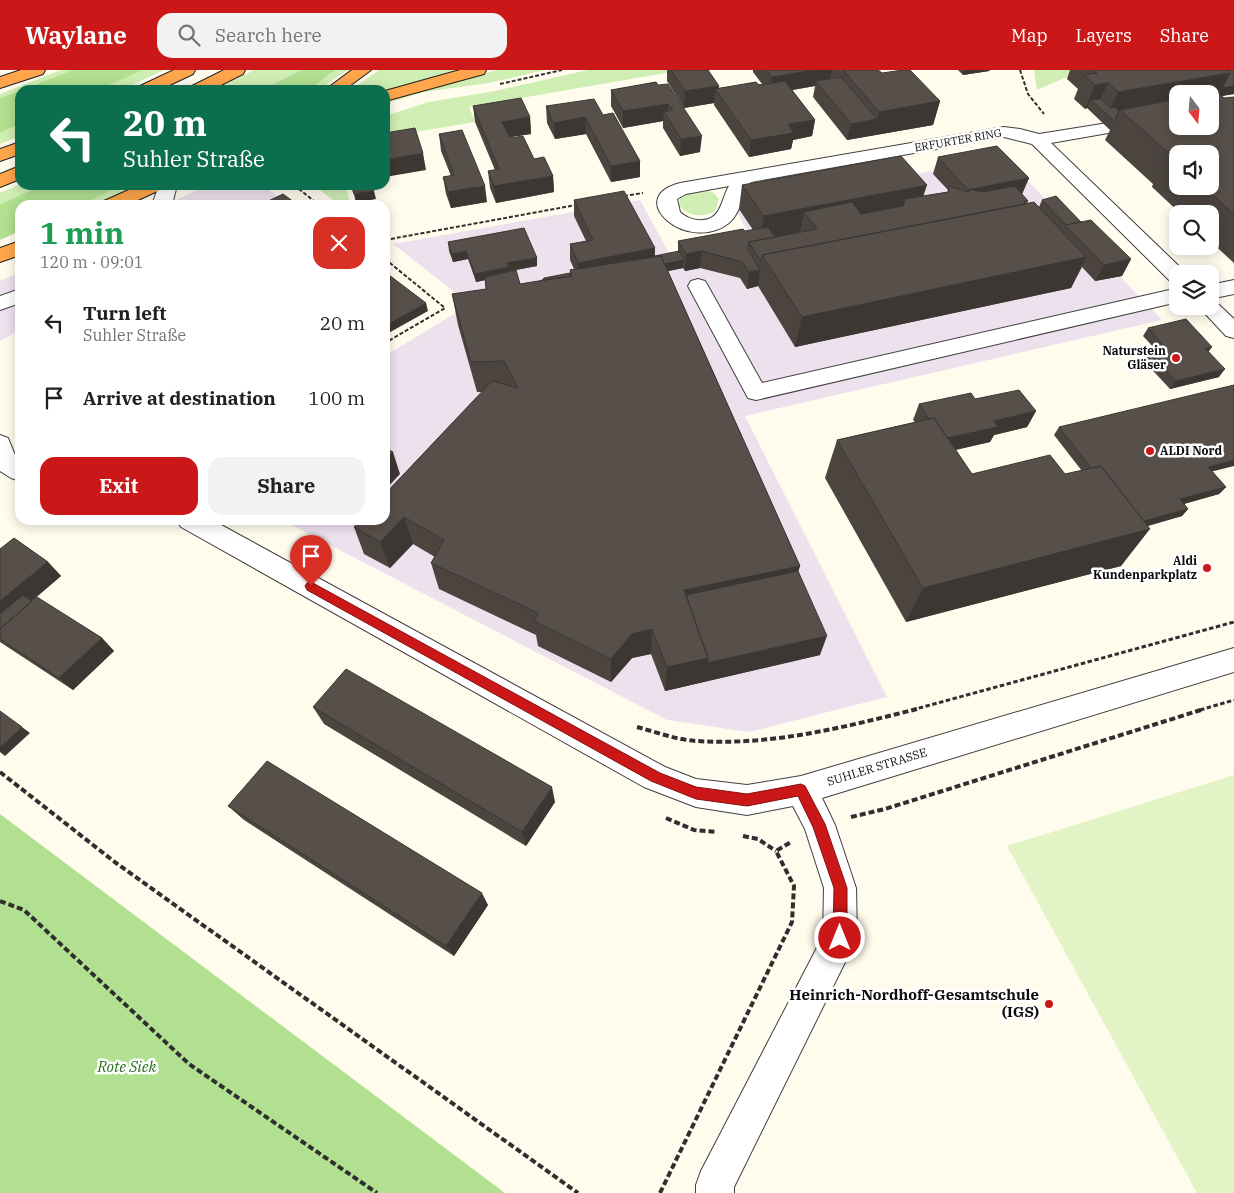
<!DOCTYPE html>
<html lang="en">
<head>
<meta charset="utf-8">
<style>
	:root { --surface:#fff; --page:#f2f2f2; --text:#202124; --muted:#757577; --accent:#cb1717 }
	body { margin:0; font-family:"IBM Plex Serif",serif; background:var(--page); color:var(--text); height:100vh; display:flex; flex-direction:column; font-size:19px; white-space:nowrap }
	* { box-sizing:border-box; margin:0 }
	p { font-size:16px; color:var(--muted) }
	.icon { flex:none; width:28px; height:28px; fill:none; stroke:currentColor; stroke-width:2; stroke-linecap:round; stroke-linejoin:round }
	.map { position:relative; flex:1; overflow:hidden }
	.details { position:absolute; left:15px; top:130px; width:375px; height:325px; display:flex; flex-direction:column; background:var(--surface); border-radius:15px; box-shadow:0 2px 12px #0003 }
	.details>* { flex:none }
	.guide { position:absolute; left:15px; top:15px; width:375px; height:105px; border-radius:15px; box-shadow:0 2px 12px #0003; background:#0b6e4f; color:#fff; overflow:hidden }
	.needle { width:32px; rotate:164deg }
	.tools { position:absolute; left:1169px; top:15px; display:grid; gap:10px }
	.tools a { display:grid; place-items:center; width:50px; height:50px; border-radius:10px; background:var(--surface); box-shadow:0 2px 12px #0003; font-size:25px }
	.pin { position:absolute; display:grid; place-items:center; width:42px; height:42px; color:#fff; margin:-51px -21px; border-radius:50% 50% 50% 0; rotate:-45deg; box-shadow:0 0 5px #0007 }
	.pin .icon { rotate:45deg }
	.me { position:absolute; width:55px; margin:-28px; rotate:0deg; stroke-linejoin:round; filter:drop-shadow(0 0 4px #0008) }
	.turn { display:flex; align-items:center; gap:18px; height:105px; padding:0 25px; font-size:22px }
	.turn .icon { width:65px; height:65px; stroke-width:2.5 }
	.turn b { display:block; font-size:35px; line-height:42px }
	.round { display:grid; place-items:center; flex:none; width:52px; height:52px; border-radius:15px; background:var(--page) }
	.headline { display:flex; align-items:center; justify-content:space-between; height:85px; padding:0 25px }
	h1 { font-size:30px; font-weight:700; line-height:38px; color:#1e9e55 }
	.cta { display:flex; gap:10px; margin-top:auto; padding:10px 25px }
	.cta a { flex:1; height:58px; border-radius:15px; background:var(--accent); color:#fff; font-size:20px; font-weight:700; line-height:58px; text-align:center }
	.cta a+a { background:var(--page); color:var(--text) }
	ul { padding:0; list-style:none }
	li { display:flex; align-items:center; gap:15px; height:75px; padding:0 25px }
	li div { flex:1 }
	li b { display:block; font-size:19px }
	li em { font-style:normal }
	header { display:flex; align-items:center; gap:30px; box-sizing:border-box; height:70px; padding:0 25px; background:var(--accent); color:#fff }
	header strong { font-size:24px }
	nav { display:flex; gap:28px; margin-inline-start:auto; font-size:18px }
	.search { width:350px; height:45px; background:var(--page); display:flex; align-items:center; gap:12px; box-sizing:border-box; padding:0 18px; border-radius:15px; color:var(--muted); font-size:19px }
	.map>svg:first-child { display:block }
	.industrial { fill:#ece1ed }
	.green { fill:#cfeeb3 }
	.forest { fill:#b1e091 }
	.pitch { fill:#e2f4c6 }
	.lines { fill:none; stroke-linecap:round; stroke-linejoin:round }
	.minor-casing { stroke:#404040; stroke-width:2 }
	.highway-casing { stroke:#1e1e1e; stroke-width:2 }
	.path-far2 { stroke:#2f2f2f; stroke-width:2; stroke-dasharray:4 2; stroke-linecap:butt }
	.path-far1 { stroke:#2f2f2f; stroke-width:3; stroke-dasharray:4.5 2.5; stroke-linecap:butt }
	.path { stroke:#2f2f2f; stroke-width:4; stroke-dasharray:6 3; stroke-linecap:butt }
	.minor { fill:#fff; fill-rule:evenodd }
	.highway { fill:#ffa64c; fill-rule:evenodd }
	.wall { fill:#4b443f; fill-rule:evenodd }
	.shaded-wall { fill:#3d3733 }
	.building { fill:#574f49; stroke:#3d3733 }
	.route { fill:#cb1717; stroke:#840f0f }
	.poi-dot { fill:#cb1717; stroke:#fff; stroke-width:2 }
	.labels { text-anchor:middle; stroke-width:5; stroke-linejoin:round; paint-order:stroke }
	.far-street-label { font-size:11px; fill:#0d0d0d; stroke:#fff }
	.poi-label { font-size:12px; font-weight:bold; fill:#0d0d0d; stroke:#fff; text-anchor:end }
	.street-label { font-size:12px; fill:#0d0d0d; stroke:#fff }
	.near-poi-label { font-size:15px; font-weight:bold; fill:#0d0d0d; stroke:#fff; text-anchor:end }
	.near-park-label { font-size:15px; font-style:italic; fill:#246c17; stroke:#fff }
</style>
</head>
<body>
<header>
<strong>Waylane</strong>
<div class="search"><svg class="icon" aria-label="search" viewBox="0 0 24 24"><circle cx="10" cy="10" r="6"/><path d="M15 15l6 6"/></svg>Search here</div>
<nav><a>Map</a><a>Layers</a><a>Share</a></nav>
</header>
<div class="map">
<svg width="1234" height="1123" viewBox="0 0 1234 1123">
	<rect width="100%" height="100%" fill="#fffcee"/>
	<path class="industrial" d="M1005,87L1162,250L745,346L887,627L749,662L667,650L282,450H385V286L470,234L393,174L640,130L669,183L698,177L747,161L735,138Z
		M208,115H261L286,132L280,135H165Z
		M20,202V260L0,271V211Z"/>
	<path class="green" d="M61,0H73L0,28V24Z
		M143,0H164L122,20H98Z
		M254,0H301L274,14L257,20H216Z
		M335,0H348L318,20H309Z
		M379,0H457L385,21L351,20Z
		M497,0H545L489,13L424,22L385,34V31Z
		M588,0H683L469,37L475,52L385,67V46L429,32L495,21Z
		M1034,0H1114L1064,8L1037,20Z
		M20,54V66L0,74V63Z
		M20,114L43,115L0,134V123Z
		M124,115H138L93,135H80Z
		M313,115H345L351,135H340Z
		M707,121L714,123L719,129L715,141C703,148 688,147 679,135L680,129L686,125Z"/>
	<path class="forest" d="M73,0H143L98,20H20V54L0,63V28Z
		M301,0H335L309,20H257L274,14Z
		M43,115H124L80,135H20V161L0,170V134Z
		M0,744L505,1123H0Z"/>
	<path class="pitch" d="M1234,705V1123H1197L1007,776Z"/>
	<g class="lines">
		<g class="minor-casing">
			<path id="minor" d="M1108,53L1114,54L1117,58L1114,62L1051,73L1185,202L1186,204H1178V213L1171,212L1032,74L1004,67L751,112C742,124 741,143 729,153C688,185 622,128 680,113L1004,57L1020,59L1039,64ZM729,116C724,124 723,133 718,141C710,155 689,151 680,142L677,129L686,124Z
				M159,115H177L172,135H152Z
				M698,209L705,211L708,216L762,313L1178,218V232L756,330L748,328L688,216L691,211Z
				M1234,210V224L1210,229V215Z
				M20,219V233L0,240V226Z
				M1210,230L1215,231L1234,249V268L1226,266L1198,236H1210Z
				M0,365L8,368L15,385L20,390V411L11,408L0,401Z
				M177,450H212L665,697L696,709L747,715L801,706L1234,578V602L822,728L835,755L856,818L857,868L734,1117V1123H696V1115L701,1101L823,866L824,818L805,759L793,736L747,745L696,737L644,717L181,457Z"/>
		</g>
		<g class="highway-casing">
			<path id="highway" d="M21,0H45L43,4L0,18V7Z
				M174,0H195L193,4L159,20H138L140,16Z
				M224,0H245L243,4L211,20H190L192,16Z
				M352,0H371L344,20H325Z
				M460,0H486L484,4L385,31V21Z
				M20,72V84L0,91V79Z
				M20,96V109L0,117V104Z
				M140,115H164L162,119L127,135H101L104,131Z
				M20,171V185L0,192V178Z"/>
		</g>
		<path class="path-far2" d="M1020,0L1028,24L1044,44
			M500,14L562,0
			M294,115L319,135
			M624,126L643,123
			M385,170L576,135
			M385,189L445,238L385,273"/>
		<path class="path-far1" d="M912,640L1234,552
			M1200,640L1234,630"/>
		<path class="path" d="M637,657C656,662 677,670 697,671C771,676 845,657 917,639
			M0,702L116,793L578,1123
			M851,747L885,739L1204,639
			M666,748L694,760L717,762
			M743,766L758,769L776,781
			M0,831L24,840L189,994L377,1123
			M660,1123L792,852L794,816L776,781L791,772"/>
		<use href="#minor" class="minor"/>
		<use href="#highway" class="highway"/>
	</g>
	<path class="wall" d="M667,0H708L719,18L762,14L753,2V0H878L882,3L940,31L933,55L847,70L813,27L815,16L792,20L815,50L812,66L793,70L791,79L749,87L714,35V33L684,38L667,11Z
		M958,0H990L989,1L963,5Z
		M1070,0H1234V24L1221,26L1224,28L1234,27V193L1210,171V144H1181L1152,117L1153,114L1105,70L1110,60L1087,38L1085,39L1074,29L1078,19L1067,9ZM1178,84L1210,116H1178Z
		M656,12L700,82L680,86L663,58V51L623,58L611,36V20Z
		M473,36L530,47L531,64L509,67L553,106L554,122L496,133L490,118L488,101L495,100L475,52Z
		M546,36L603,45L640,107L611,112L586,64L555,69L547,53Z
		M439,64L487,132L451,138L446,124L443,107L451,106L441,81Z
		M938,87L1029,108L1022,124L1028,131L1027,133L1039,137L1042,130L1081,152L1131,189L1122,206L1095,211L1082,197L1071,218L795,277L758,216L747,219L740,208L700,198L685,201L683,198L668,201L800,496L798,501L820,585L665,621L651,584L632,588L611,612L538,576L536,565L439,519L431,493L435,487L413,474L390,498L364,484L354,457L482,322H477L458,255L452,224L486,219L485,210L476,212L468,189L453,192L449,181L448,172L537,188V196L516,200L520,214L542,210L570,203V200L574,199L570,190V174L586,171L574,146V130L655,178V186L678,182V171L753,160L739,139L742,115L923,126L948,122V120L933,104Z
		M1148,258L1209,282L1219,307L1170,319L1143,290L1148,282L1156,280L1143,266Z
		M975,329L1036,341L1027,357L994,365L990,372L956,380L972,404H1065L1082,401L1054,365L1059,357L1213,402L1226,417L1219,424L1184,434L1188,439L1182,446L1148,456L1121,496L906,552L825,408L837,370L915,352L913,350L919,334Z
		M0,479L48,492L61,506L32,531L102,568L114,581L73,620L0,572Z
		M313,637L555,732L526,776L324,654Z
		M228,736L488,835L454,886L244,750Z"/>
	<path class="shaded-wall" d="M816,0H832L829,13L816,11L815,16L769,24L772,7Z
		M964,0H990L989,1L963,5Z
		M1230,3L1234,16V24L1210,28V24H1178V34L1120,40L1118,44L1107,45L1118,22Z
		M1108,13L1097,36L1091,30L1087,38L1085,39L1095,15Z
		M719,16L718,23L715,19L714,33L684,38L685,21Z
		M940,31L933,55L847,70L851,54L877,49L879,42Z
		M668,34V48L664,42L663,51L623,58V41Z
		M530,47L531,64L504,68L502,52Z
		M585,47L586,64L555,69L554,53Z
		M815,50L812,66L793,70L791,79L749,87L751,70L788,54Z
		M702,66L700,82L680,86L681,69Z
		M423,83L426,100L385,107V90Z
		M640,91V107L611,112V96Z
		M553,106L554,122L496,133L494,116Z
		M1029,108L1022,124L963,137L968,120Z
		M345,115H359L346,117Z
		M927,115L919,139L905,129L901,143L817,159L804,142L800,162L760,170L764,146Z
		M485,116L487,132L451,138L448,122Z
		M374,121L376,129L356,133L354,124Z
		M655,178L654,195L579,209L578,193Z
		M466,181L468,189L453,192L452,184Z
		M702,181L700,198L685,201L686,184Z
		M1086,187L1071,218L795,277L802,247Z
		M537,188V196L509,201L510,205L476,212L475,204L507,193Z
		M1131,189L1122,206L1095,211L1104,195Z
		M684,190L683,198L572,221V212Z
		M760,200L758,216L747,219L749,202Z
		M426,233L428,241L385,265V256Z
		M1212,277L1206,285L1205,278Z
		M1225,299L1219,307L1170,319L1176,311Z
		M1036,341L1027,357L994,365L990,372L935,384L942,369L994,351Z
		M393,382L400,404L385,420V390Z
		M1234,390V396L1202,404L1208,397Z
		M1226,417L1219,424L1173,437L1180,429Z
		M1188,439L1182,446L1129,461L1135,453Z
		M404,447L413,474L390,498L380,472Z
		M1150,459L1121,496L906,552L923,518Z
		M48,492L61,506L0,557V531Z
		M800,496L792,522L690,544L684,520Z
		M652,559L651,584L632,588L611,612V589L632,564Z
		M827,566L820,585L665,621L667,597L708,588Z
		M102,568L114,581L73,620L59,608Z
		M22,657L30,663L5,686L0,682V677Z
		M552,717L555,732L526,776L522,762Z
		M482,823L488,835L454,886L446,876Z"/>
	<path class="building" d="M671,0H708L719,16L685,21Z
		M766,0H816L772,7Z
		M843,0H878L882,3L903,0H910L940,31L879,42Z
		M1094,0H1227L1230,3L1118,22L1108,13L1095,15L1084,5L1097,3Z
		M1227,0H1234V16L1222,18L1230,3Z
		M841,7L877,49L851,54L816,11Z
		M785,11L815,50L788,54L794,63L751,70L715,19L756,12L759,15Z
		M656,12L658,15L668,14L702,66L681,69L664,42L673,40L668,34L623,41L611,20Z
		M1217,22L1224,28L1234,27V144L1202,116H1210V84H1178V94L1168,86H1172L1120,40L1178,29V56H1210V24Z
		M521,28L530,47L502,52L510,68L523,66L534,89L544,87L553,106L494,116L488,101L499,99L473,36Z
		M594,29L603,45L613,43L640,91L611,96L585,47L554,53L546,36Z
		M1101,29L1111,38L1115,37L1119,41L1114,51L1091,30Z
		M415,58L423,83L385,90V63Z
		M462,60L485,116L448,122L443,107L454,105L439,64Z
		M997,76L1029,108L972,119H970L968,120L938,87Z
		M901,86L927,115L764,146L742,115Z
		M351,115H372L374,121L354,124Z
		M949,116L968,122L970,119L982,122L1015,116L1028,131H1024L1026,134L762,185L761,192L749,172L817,159L804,142L852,132L861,144L903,136L905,129L948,122Z
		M624,121L655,178L578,193L570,174L593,170L574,130Z
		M283,124L298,135H260Z
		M1056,126L1081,152L1066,155L1042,130Z
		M1034,132L1086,187L802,247L762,185Z
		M1091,150L1131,189L1104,195L1065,155Z
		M768,157L773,165L780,166L749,172L748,180L760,200L749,202L742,192L702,181L686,184L678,171L743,159L745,161Z
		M524,158L537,188L507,193L509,197L475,204L466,181L452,184L448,172Z
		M679,181L684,190L664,194L661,186L645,188Z
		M661,186L800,496L684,520L708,588L667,597L652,559L632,564L611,589L534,551L538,543L431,493L444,470L404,447L380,472L354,457L360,450H385V424L492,311L518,318L504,291L471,292L452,224L486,219L485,207L516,200L520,214L572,206L570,200Z
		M385,202L426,233L385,256Z
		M570,203V206L542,210L544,208Z
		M1186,249L1212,277L1205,278L1225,299L1176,311L1148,282L1166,278L1148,258Z
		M1234,315V390L1208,397L1226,417L1180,429L1188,439L1144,451L1101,396L1091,398L1059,357Z
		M1019,320L1036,341L994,351L998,357L947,368L934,348L929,349L919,334L971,323L975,329Z
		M934,348L972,404L1050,385L1065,404L1101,396L1150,459L923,518L837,370Z
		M385,378L393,382L385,390Z
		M14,468L48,492L0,531V479Z
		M798,501L827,566L707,593L708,588L686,525Z
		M23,525L32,531L0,559V544Z
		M37,527L102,568L59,608L0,569V559Z
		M346,599L552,717L522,762L313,637Z
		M0,641L22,657L0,677Z
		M267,691L482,823L446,876L228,736Z"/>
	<path class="route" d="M311,512L660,703L696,717L747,724L801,714L805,716L825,754L847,818V868L845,873L840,875L835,873L833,868L834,818L813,757L798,726L747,736L696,729L651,711L307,520L305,516L307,513Z"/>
	<g class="poi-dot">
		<circle cx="1176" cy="288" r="5"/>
		<circle cx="1150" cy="381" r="5"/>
		<circle cx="1207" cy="498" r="5"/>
		<circle cx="1049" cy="934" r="5"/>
	</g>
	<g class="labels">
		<g class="far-street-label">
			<text transform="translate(958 70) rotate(-10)" y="4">ERFURTER RING</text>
		</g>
		<g class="poi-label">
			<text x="1166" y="285">Naturstein<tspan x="1166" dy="14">Gläser</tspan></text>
			<text x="1160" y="385" text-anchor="start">ALDI Nord</text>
			<text x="1197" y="495">Aldi<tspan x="1197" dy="14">Kundenparkplatz</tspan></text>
		</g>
		<g class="street-label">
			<text transform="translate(877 697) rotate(-17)" y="4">SUHLER STRASSE</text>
		</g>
		<g class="near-poi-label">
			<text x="1039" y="930">Heinrich-Nordhoff-Gesamtschule<tspan x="1039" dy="17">(IGS)</tspan></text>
		</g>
		<g class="near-park-label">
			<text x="127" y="1002">Rote Siek</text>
		</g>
	</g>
</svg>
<div class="tools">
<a><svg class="needle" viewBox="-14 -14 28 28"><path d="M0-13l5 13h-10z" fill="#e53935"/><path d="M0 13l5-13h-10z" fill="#757577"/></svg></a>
<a><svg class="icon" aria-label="sound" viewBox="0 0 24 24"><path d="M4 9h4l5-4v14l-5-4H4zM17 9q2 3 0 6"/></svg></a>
<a><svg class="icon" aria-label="search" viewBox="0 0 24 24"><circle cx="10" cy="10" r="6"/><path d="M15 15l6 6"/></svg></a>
<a><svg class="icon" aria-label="layers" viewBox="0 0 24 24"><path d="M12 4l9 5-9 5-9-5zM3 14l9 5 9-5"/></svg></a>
</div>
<div class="pin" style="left:311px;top:516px;background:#d93025"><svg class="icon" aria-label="arrive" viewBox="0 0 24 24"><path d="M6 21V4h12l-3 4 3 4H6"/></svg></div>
<svg class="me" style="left:840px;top:868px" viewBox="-20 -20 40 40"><circle r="17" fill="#cb1717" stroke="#fff" stroke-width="3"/><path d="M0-11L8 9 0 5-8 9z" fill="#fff"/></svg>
<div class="guide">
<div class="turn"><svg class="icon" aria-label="left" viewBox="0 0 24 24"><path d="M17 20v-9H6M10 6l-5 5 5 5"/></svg><div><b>20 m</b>Suhler Straße</div></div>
</div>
<section class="details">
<div class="headline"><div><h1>1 min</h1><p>120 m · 09:01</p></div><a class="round" style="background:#d93025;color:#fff"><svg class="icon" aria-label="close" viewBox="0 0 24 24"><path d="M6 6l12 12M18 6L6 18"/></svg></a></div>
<ul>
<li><svg class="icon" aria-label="left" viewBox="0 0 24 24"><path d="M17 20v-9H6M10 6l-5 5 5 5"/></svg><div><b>Turn left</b><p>Suhler Straße</p></div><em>20 m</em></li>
<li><svg class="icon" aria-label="arrive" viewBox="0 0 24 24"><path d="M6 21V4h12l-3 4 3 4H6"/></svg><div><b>Arrive at destination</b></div><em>100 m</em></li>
</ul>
<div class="cta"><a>Exit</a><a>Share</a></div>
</section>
</div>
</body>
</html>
